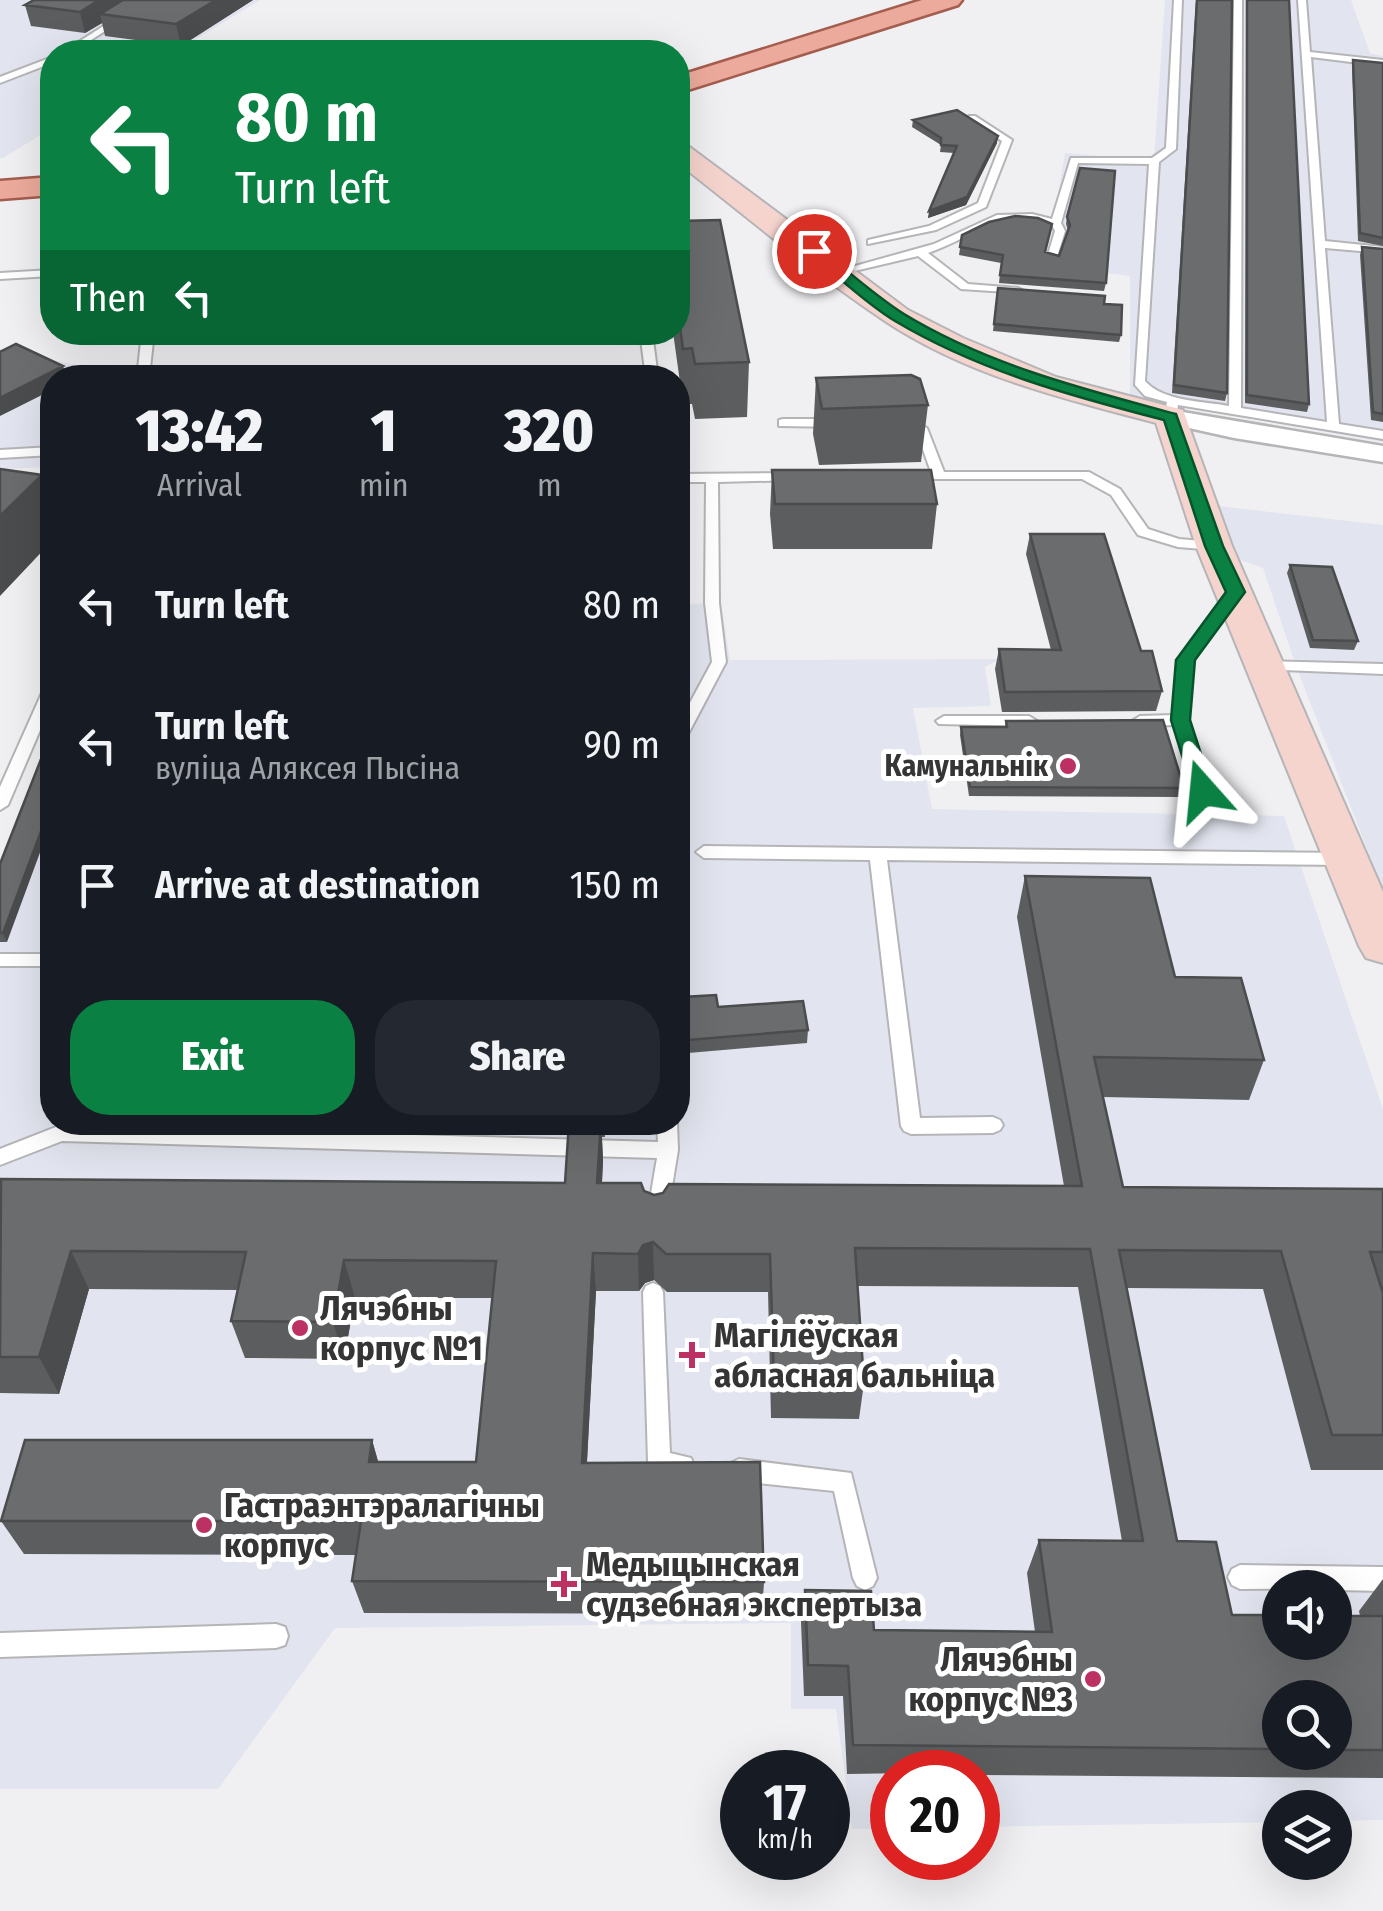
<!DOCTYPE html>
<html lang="en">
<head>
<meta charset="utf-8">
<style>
	:root { --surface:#171b24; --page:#242831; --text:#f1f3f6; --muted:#9ea1a6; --accent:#0b8043 }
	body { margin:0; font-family:"Fira Sans Condensed",sans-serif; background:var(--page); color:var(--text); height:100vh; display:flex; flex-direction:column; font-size:38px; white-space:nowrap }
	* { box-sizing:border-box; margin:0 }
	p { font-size:32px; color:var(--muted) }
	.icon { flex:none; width:55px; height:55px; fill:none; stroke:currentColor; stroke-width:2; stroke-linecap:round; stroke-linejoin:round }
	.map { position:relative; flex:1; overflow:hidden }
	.drawer { position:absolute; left:40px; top:365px; width:650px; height:770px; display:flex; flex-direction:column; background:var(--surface); border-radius:40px; box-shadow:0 10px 40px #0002 }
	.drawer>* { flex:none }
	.top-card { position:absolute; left:40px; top:40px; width:650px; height:305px; border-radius:40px; box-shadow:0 10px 40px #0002; background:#0b8043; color:#fff; overflow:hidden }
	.tools { position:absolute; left:1262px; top:1570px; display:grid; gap:20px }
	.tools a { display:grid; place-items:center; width:90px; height:90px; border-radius:50%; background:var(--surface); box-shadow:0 10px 40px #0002; font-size:50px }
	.speed { position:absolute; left:720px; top:1750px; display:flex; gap:20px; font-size:50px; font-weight:700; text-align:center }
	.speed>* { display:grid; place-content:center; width:130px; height:130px; border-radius:50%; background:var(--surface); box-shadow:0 10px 40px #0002; line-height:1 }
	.speed small { font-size:25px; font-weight:400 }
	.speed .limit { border:15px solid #d22; background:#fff; color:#111 }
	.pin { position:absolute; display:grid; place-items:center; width:85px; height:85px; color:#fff; margin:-42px; border:5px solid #fff; border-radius:50%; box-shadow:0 2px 10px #0007 }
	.me { position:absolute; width:110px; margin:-55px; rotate:342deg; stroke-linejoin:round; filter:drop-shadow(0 0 8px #0008) }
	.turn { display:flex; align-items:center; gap:35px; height:210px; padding:0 30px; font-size:45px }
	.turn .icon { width:130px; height:130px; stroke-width:2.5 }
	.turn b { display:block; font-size:70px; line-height:85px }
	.then { display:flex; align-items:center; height:95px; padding:0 30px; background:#0003; gap:20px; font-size:38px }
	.eta { display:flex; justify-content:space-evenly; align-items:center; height:170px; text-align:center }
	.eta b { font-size:60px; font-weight:800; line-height:70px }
	.button { display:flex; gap:20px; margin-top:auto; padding:20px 30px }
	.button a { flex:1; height:115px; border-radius:40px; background:var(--accent); color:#fff; font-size:40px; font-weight:800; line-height:115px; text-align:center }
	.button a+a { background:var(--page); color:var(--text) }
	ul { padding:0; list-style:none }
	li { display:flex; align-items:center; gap:30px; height:140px; padding:0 30px }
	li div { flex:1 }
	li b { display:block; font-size:38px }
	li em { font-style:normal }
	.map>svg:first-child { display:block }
	.built { fill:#e2e5ef; fill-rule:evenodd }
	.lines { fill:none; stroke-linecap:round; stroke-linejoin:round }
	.service-casing { stroke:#b5b5b8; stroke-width:4 }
	.minor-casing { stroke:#b5b5b8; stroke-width:5 }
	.secondary-casing { stroke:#b5b5b8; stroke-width:4 }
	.primary-casing { stroke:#a45c4d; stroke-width:5 }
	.service { fill:#fff; fill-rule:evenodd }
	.minor { fill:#fff; fill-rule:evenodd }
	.secondary { fill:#f6d4ce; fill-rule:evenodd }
	.primary { fill:#ecaa9c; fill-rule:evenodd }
	.wall { fill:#5c5d5f; fill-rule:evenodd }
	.shaded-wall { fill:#4b4c4d }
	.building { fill:#6b6c6e; stroke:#4b4c4d; stroke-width:2.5 }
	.route { fill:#0b8043; stroke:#07532c; stroke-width:2.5 }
	.poi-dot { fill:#bd3064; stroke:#fff; stroke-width:4 }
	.labels { text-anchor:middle; stroke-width:10; stroke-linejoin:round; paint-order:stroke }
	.poi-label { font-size:30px; font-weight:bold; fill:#353536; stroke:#fff; text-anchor:end }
	.near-poi-label { font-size:35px; font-weight:bold; fill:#353536; stroke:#fff; text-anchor:start }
</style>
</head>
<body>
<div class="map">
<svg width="1383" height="1911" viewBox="0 0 1383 1911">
	<rect width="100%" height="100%" fill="#f0f0f3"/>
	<path class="built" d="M0,0H260L175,52H52V128L3,158H0Z
		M1165,0H1351L1370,53L1383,56V442L1130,397V276L1046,266L1065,153L1154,160Z
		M0,349L95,369L93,377L52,378V467L0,469Z
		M1218,506L1383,525V890L1296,666L1263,568L1234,558Z
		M721,603L730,660L1000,659L985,667L991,706L913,708L932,809L1284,816L1383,1109V1820L1335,1821V1808H1280V1822L978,1827V1772H892V1829H852L836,1709H791V1623L335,1628L218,1789H0V859L52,731V1122H678V604ZM1280,1588H1335V1642H1280ZM1280,1698H1335V1752H1280Z"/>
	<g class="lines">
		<g class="service-casing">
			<path id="service" d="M144,0H154L72,52H63Z
				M1174,0H1182L1176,149L1159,162L1145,381C1164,402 1203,401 1229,406L1234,0H1242L1241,408L1327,422L1298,0H1306L1310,52L1383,60V66L1311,57L1325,241L1383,247V253L1325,248L1339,424L1383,431V439L1178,405L1177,412L1171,416L1165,412L1167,402L1145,396L1135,385L1149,164L1078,163L1061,223L1065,231L1056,260L1047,258L1055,231L1052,225C992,209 980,235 928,253L968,284L1018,288L1024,291L1022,293L961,289L918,256L842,274L837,271L934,244L997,215L1032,214L1052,219L1071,158H1152L1166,148Z
				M52,57V63L0,83V77Z
				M969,116H975L1012,140L986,207L936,230L868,244V240L929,226L978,203L1002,141L969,120Z
				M52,270V276L0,279V273Z
				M142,332H154L149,378H137Z
				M640,332H652L658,378H646Z
				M783,419H838L844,423L838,427L779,426V420Z
				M908,419L927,428L944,472H1089L1120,489L1148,529L1179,539L1214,542L1221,546L1214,550L1178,547L1138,535L1111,495L1082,479H904V473L931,472L916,430L902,423Z
				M52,447V455L0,458V450Z
				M793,473L798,474V480L718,482L719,603L726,662L686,738L678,743V725L712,662L705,603L706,482H678V474Z
				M1235,588L1242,592L1193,660L1188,720L1211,791L1203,796L1195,791L1174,725L1140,726L1132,721L1140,716L1173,715L1179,660L1230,589Z
				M1264,661L1383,664V674L1259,669L1257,666Z
				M52,681V702L8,805L0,810V787L45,686Z
				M944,716H1029L1037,721L1029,726L939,724L936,721Z
				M704,846L1346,853L1354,859L1346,865L887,860L920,1118L993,1117L1000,1120L1003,1125L1000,1130L993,1133L911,1134L904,1131L901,1126L870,860L704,858L696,852Z
				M0,954H52V966H0Z
				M657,1122H677L678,1150L667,1217L664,1223L657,1225L650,1223L647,1217L657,1158L62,1141L0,1165V1149L61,1125L658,1142Z
				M653,1283L660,1286L663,1292L670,1453L691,1458L694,1465L691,1472C679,1477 663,1474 651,1469L648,1462L643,1292L646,1286Z
				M739,1459L851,1473L877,1578L873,1586L865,1590L857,1586L853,1578L834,1491L739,1481L731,1477L728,1470L731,1463Z
				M1240,1565L1383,1567V1591L1335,1590V1588L1240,1589L1232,1585L1228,1577L1232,1569Z
				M276,1624L285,1627L288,1636L285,1645L276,1648L0,1657V1633Z"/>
		</g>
		<g class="minor-casing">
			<path id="minor" d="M1171,410L1383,446V462L1234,438L1162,422L1159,417Z"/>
		</g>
		<g class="secondary-casing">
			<path id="secondary" d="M678,143L687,145L908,310L963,338L1056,377L1183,410L1232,546L1383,892V963L1366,958L1359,946L1196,546L1156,423C1064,399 966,375 885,321C813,273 746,216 678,163Z"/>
		</g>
		<g class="primary-casing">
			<path id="primary" d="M922,0H962L958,5L678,93V76Z
				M52,177V195L0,199V181Z"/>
		</g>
		<use href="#service" class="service"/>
		<use href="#minor" class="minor"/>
		<use href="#secondary" class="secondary"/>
		<use href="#primary" class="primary"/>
	</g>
	<path class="wall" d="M253,0L181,46L105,36L102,23L85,33L31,26L25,5Z
		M1196,0H1232L1227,393L1225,401L1172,393Z
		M1246,0H1289L1309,404L1307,412L1245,403Z
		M1353,60L1383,63V246L1358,241L1352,67Z
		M913,120L997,143L966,205L928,218L954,153L940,152L941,145L912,127Z
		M1067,217L1106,283L1104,291L999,283L1001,263L959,255L962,235L1059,256L1068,230L1066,224Z
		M678,221L749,362L747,417L695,419L692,404H683L673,332H678Z
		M1362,247L1383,249V422L1371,420L1360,255Z
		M998,288L1104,304L1121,335L1119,342L993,331Z
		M816,378L928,405L921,462L819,465L813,434Z
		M772,470L937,504L932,549H773L770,514Z
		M1030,534L1141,651L1162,691L1156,711L1002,712L995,669L999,649L1051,650L1026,554Z
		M1290,565L1358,641L1354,650L1310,648L1287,573Z
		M1006,721L1184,788L1181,797L969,796L960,735L961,727H1005Z
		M0,864L7,942H0Z
		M1025,876L1175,977L1264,1060L1249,1100L1103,1097L1123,1187L1383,1189V1470H1311L1263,1289L1127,1288L1177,1541L1232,1615L1360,1616L1359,1611L1383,1579V1778L978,1775V1772L847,1774L843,1696H804L801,1622L805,1590L874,1630L1035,1632L1027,1573L1039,1540L1122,1541L1078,1287L858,1286L864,1383L859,1419L771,1418L768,1292H667L654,1280L645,1283L639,1291H596L587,1463L764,1582L762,1614L364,1613L352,1581L356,1555L24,1554L1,1521L372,1440L378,1462H476L492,1298H355L344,1359L245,1358L231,1321L238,1290L89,1289L59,1394L0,1393V1182L565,1183L569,1122H605V1137H602L603,1160L602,1183L644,1191L654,1195L1064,1186L1017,917ZM1280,1698H1335V1752H1280Z
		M683,997L808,1030L807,1043L688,1053Z"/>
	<path class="shaded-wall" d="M99,0H137L100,14L102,23L85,33L80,12Z
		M216,0H253L181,46L176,24Z
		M998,136L997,143L966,205L928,218L929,211Z
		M63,366L67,378H52V390L0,416V398Z
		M42,475L52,509V541L0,596V516Z
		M52,802V820L7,942L3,933Z
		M601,1122L603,1160L600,1222L597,1183Z
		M653,1242L654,1280L645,1283L639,1291L638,1254L643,1245Z
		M71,1251L89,1289L59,1394L39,1357Z
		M593,1253L596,1291L585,1497L582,1463Z
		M344,1260L355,1298L344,1359L333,1322Z
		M372,1440L382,1475L369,1462Z"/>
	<path class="building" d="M34,0H99L80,12L25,5Z
		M123,0H216L176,24L100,14Z
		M1197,0H1232L1227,393L1174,385Z
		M1247,0H1289L1309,404L1247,395Z
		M1353,60L1383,63V238L1360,233Z
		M957,110L998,136L967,197L929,211L957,146L941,145V138L913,120Z
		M1080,168L1115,171L1106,283L1000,275L1003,255L960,247L962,235L989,222L1015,216L1038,218L1052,224L1045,252L1059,256L1070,225L1067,217Z
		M720,220L749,362L695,364L692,348L683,349L678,313V221Z
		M1362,247L1383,249V414L1373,412Z
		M998,288L1105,296L1104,304L1122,305L1121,335L994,324Z
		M16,344L63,366L0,398V352Z
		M911,375L920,379L928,405L822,409L816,378Z
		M0,469L42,475L0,516Z
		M772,470H931L937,504H775Z
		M1030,534H1104L1141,651H1152L1162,691L1005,692L999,649L1061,650Z
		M1290,565L1332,567L1358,641L1313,640Z
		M1163,720L1184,788L970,787L961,727H1007L1006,721Z
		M52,731V802L3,933H0V864Z
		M1025,876L1150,878L1175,977L1241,978L1264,1060L1094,1057L1123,1187L1383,1189V1252H1370L1383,1293V1435H1332L1281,1251L1119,1250L1177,1541L1216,1542L1232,1615H1280V1642H1335V1616H1383V1750H1335V1698H1280V1749L853,1745L848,1666L808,1665L805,1590L871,1591L874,1630L1052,1632L1039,1540L1143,1541L1090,1249L855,1248L864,1383L774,1382L770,1254H666L653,1242L643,1245L638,1254L593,1253L582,1463L760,1462L764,1582L352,1581L361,1521H1L25,1440H372L369,1462H476L496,1261L344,1260L333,1322L231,1321L246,1252L71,1251L39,1357H0L1,1179L565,1183L569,1122H601L597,1183H641L644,1191L654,1195L663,1193L669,1184L1082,1186Z
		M716,995L718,1007L803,1001L808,1030L688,1040L683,997Z"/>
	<path class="route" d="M810,248H819C847,270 874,295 904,314C988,365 1083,389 1176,414L1223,546L1245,592L1195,660L1190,720L1213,791L1210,796L1203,798L1193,791L1171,720L1176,660L1226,592L1205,546L1164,420C1071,396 979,371 895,321C865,303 838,276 810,254Z"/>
	<g class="poi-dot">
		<circle cx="1068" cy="766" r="10"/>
		<circle cx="300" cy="1328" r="10"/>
		<path d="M687 1340h10v10h10v10h-10v10h-10v-10h-10v-10h10z"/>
		<circle cx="204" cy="1525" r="10"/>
		<path d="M559 1569h10v10h10v10h-10v10h-10v-10h-10v-10h10z"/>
		<circle cx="1093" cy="1679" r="10"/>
	</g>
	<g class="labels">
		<g class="poi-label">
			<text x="1048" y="776">Камунальнік</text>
		</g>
		<g class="near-poi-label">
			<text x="320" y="1320">Лячэбны<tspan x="320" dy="40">корпус №1</tspan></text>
			<text x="714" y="1347">Магілёўская<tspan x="714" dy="40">абласная бальніца</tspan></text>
			<text x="224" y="1517">Гастраэнтэралагічны<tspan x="224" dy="40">корпус</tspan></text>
			<text x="586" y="1576">Медыцынская<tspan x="586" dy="40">судзебная экспертыза</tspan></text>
			<text x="1073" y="1671" text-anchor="end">Лячэбны<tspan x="1073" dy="40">корпус №3</tspan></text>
		</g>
	</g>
</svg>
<div class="tools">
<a><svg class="icon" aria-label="sound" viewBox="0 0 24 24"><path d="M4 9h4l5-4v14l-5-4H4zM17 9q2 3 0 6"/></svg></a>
<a><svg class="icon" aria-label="search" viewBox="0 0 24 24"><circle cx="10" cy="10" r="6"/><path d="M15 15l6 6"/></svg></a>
<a><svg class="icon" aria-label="layers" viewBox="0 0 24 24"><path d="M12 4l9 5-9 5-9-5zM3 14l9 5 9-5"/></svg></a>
</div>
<div class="speed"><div>17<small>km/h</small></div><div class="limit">20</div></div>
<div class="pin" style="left:814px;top:251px;background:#d93025"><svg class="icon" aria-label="arrive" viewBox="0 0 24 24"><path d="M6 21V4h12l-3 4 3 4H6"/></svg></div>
<svg class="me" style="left:1203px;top:791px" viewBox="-20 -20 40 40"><path d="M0-17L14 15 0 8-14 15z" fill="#0b8043" stroke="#fff" stroke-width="4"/></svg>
<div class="top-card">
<div class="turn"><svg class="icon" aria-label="left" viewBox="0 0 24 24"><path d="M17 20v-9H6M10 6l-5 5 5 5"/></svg><div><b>80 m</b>Turn left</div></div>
<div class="then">Then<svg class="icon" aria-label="left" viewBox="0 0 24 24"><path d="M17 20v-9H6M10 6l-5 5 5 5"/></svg></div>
</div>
<section class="drawer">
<div class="eta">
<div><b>13:42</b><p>Arrival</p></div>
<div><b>1</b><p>min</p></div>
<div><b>320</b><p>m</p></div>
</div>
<ul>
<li><svg class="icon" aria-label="left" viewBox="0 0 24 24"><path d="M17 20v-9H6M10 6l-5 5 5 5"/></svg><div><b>Turn left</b></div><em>80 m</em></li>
<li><svg class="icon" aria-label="left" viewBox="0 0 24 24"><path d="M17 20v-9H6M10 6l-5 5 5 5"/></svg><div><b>Turn left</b><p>вуліца Аляксея Пысіна</p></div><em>90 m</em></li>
<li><svg class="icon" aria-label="arrive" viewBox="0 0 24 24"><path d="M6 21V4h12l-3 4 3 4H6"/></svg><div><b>Arrive at destination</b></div><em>150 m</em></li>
</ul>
<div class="button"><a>Exit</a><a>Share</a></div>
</section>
</div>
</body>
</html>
